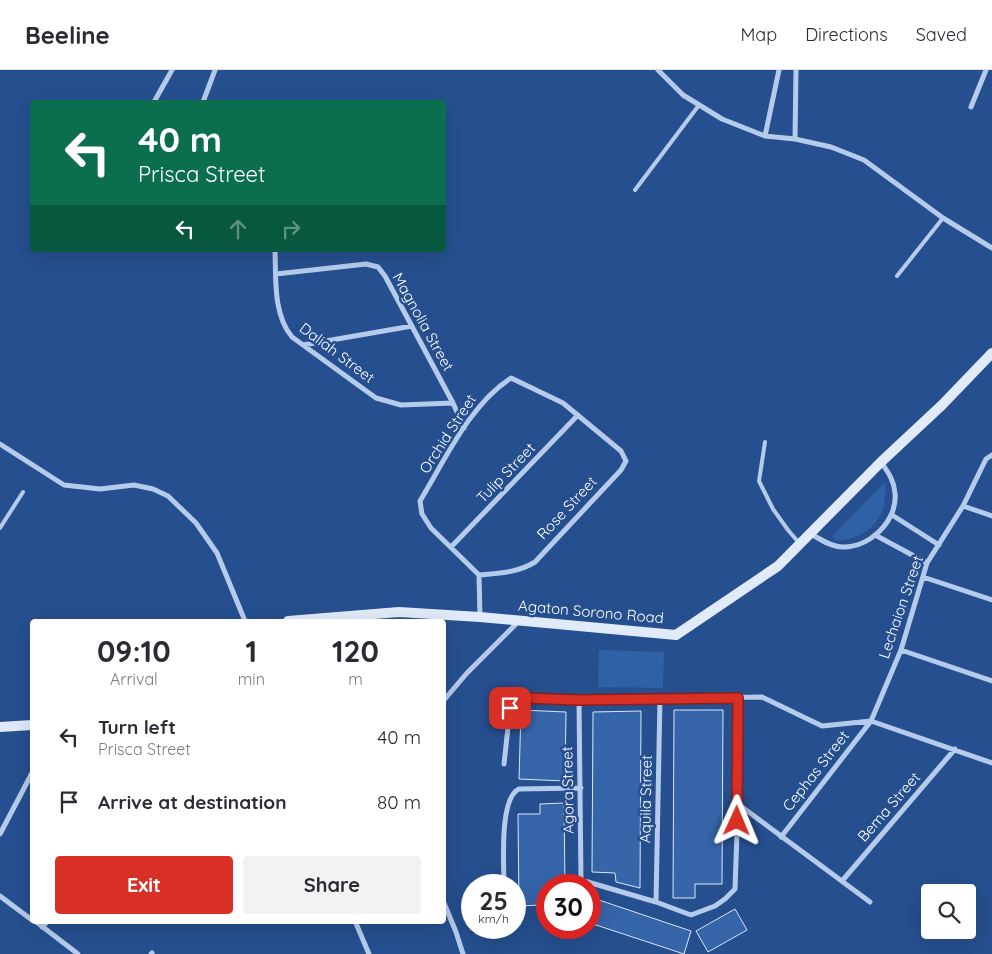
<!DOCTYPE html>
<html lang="en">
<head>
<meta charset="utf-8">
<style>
	:root { --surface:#fff; --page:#f2f2f3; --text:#2b2b33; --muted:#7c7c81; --line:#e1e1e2; --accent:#d93025 }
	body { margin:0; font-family:Quicksand,sans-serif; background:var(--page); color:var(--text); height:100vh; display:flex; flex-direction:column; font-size:19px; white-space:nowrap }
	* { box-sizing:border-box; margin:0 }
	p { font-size:16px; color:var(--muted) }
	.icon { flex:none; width:28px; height:28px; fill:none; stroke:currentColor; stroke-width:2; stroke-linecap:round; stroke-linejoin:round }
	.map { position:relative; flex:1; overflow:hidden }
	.drawer { position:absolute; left:30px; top:549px; width:416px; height:305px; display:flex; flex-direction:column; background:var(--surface); border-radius:5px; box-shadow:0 5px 20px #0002 }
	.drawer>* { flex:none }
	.guide { position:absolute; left:30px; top:30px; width:416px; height:152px; border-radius:5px; box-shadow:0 5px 20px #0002; background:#0b6e4f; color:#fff; overflow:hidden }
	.buttons { position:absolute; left:921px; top:814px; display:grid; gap:10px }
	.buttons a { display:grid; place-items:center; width:55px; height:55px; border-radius:5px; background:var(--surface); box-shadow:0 5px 20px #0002; font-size:25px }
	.speed { position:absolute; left:461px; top:804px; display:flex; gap:10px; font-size:25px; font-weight:700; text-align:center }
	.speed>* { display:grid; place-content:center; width:65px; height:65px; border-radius:50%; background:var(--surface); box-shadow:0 5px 20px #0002; line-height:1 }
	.speed small { font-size:12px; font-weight:400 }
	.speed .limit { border:8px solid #d22; background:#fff; color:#111 }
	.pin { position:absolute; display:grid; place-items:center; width:42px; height:42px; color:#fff; margin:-21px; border-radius:10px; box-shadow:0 2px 8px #0006 }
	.me { position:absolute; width:55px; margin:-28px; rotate:1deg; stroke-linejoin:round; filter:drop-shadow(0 0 4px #0008) }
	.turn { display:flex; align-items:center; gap:18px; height:105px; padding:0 25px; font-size:22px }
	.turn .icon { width:65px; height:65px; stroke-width:2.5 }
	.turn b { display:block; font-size:35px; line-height:42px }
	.lanes { display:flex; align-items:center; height:48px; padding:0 25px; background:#0003; justify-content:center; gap:25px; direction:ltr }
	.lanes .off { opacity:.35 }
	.eta { display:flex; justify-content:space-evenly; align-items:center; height:85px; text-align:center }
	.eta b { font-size:30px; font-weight:700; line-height:35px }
	.cta { display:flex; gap:10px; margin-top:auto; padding:10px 25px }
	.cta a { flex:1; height:58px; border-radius:5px; background:var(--accent); color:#fff; font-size:20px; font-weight:700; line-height:58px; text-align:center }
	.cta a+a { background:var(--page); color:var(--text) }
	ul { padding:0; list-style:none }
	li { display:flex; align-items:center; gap:15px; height:65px; padding:0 25px }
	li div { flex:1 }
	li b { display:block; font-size:19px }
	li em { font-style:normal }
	header { display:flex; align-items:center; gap:30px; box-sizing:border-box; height:70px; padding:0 25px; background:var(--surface); border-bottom:1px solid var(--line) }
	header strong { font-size:24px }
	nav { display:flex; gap:28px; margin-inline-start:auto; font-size:18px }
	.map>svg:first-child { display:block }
	.green { fill:#3060a5 }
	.building { fill:#3665aa; stroke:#dae7f8 }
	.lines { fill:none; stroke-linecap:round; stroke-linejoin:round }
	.lane { stroke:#b5cbeb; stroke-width:4 }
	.street { stroke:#b5cbeb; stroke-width:5 }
	.secondary { stroke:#e0eaf9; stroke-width:10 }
	.route-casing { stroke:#8d1f18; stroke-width:12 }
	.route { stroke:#d93025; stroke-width:9 }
	.labels { text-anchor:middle; stroke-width:5; stroke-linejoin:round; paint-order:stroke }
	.street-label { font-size:15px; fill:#fff; stroke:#254f8e }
</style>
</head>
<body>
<header>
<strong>Beeline</strong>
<nav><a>Map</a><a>Directions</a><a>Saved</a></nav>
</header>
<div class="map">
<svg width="992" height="884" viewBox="0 0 992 884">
	<rect width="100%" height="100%" fill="#254f8e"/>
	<path class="green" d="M885,412C889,446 871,468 836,471L832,466Z
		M599,580L664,582L663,618L598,617Z"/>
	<path class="building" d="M521,640L566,642L565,711L519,709Z
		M674,640H723L722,814H695V828H673Z
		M641,641L640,818L616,812L615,803L592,802L593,642Z
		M564,733L565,815H548V826H540V835L519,836L518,744H540V734Z
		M590,827L691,861L684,884L590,853Z
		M735,839L747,860L708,882L696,861Z"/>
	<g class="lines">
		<path class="lane" d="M635,120L699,35
			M897,206L943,148
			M765,372L759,411L773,439L788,460L800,474
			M0,458L23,422"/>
		<path class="street" d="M658,0L683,25L722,49L765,66L795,69L831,77L864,90L943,148L992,178
			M154,32L172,0
			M203,32L215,0
			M971,37L986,0
			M765,66L779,0
			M795,69L796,0
			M275,180C276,209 273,244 292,267L376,328L401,335L453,333
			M276,204L366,194L378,197L385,206L453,333L464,358
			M303,275L412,256
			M511,308L563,333L621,381L626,391L621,400L535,492C517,503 499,503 479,505L431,458L422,444L420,431C445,390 470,334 511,308Z
			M0,374L64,415L100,419L134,415L153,419L168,426L196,453L217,483L245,551
			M963,436L992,446
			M892,445L939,475
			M811,464C820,469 831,477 842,477C870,478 898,450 895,423C894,410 888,402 881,392
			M877,466L927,493
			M451,477L578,345
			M479,505L480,547
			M923,507L992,530
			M901,580L992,611
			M444,630L467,603L519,551
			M579,630L581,810L656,832L691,845L715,836L725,829L735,819L738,734V628
			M504,694L510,639L514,631L524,628L579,630L762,627L822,656L871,651L992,693
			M738,734L870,832
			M0,764L32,703
			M781,767L871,651L901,580L927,493L963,436L986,389L992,385
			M842,811L955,679
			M504,815C504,795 499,728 519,719L581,718
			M0,826L32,850
			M656,832L660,628
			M444,833L456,862L463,884
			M35,851L78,884
			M355,851L369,884
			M42,857L48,851
			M151,884L152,883"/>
		<path class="secondary" d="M288,551L399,542L480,547L676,565L778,496L881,392L942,335L992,283
			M0,657L32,655"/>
	</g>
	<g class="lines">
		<g class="route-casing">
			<path id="route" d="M510,638L514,631L524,628L578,630L738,628L737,751"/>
		</g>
		<use href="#route" class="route"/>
	</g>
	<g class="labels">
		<g class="street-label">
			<text transform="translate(423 252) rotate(61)" y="5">Magnolia Street</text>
			<text transform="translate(337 283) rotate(37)" y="5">Daliah Street</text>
			<text transform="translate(448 364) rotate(-57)" y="5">Orchid Street</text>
			<text transform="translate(506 403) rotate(-46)" y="5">Tulip Street</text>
			<text transform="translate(567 438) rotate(-47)" y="5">Rose Street</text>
			<text transform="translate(901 537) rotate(-71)" y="5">Lechaion Street</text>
			<text transform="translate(591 542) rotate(5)" y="5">Agaton Sorono Road</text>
			<text transform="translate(816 701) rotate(-52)" y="5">Cephas Street</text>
			<text transform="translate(568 720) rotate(-91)" y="5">Agora Street</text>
			<text transform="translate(646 729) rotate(-89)" y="5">Aquila Street</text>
			<text transform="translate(889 737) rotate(-49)" y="5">Bema Street</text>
		</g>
	</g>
</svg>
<div class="buttons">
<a><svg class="icon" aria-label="search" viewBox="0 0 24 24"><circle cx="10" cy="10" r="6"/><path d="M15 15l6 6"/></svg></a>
</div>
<div class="speed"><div>25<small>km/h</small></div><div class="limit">30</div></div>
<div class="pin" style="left:510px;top:638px;background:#d93025"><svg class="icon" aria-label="arrive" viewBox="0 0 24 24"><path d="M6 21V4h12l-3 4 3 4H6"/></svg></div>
<svg class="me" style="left:737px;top:751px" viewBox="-20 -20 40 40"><path d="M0-17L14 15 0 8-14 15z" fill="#d93025" stroke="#fff" stroke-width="4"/></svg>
<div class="guide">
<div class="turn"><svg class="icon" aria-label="left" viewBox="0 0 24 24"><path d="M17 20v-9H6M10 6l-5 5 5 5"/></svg><div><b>40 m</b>Prisca Street</div></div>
<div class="lanes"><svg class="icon" aria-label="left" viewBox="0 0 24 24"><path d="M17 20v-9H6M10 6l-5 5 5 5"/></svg><svg class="icon off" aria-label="ahead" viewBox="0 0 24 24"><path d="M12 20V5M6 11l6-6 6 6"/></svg><svg class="icon off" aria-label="right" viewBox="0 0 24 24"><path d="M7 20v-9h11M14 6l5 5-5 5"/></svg></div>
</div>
<section class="drawer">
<div class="eta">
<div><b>09:10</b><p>Arrival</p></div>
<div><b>1</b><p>min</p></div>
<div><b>120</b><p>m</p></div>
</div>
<ul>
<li><svg class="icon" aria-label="left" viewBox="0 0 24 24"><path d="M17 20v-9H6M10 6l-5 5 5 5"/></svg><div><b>Turn left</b><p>Prisca Street</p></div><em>40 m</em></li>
<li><svg class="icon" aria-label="arrive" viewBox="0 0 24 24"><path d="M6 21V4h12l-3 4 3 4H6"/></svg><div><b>Arrive at destination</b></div><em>80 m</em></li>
</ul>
<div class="cta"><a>Exit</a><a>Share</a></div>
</section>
</div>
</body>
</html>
